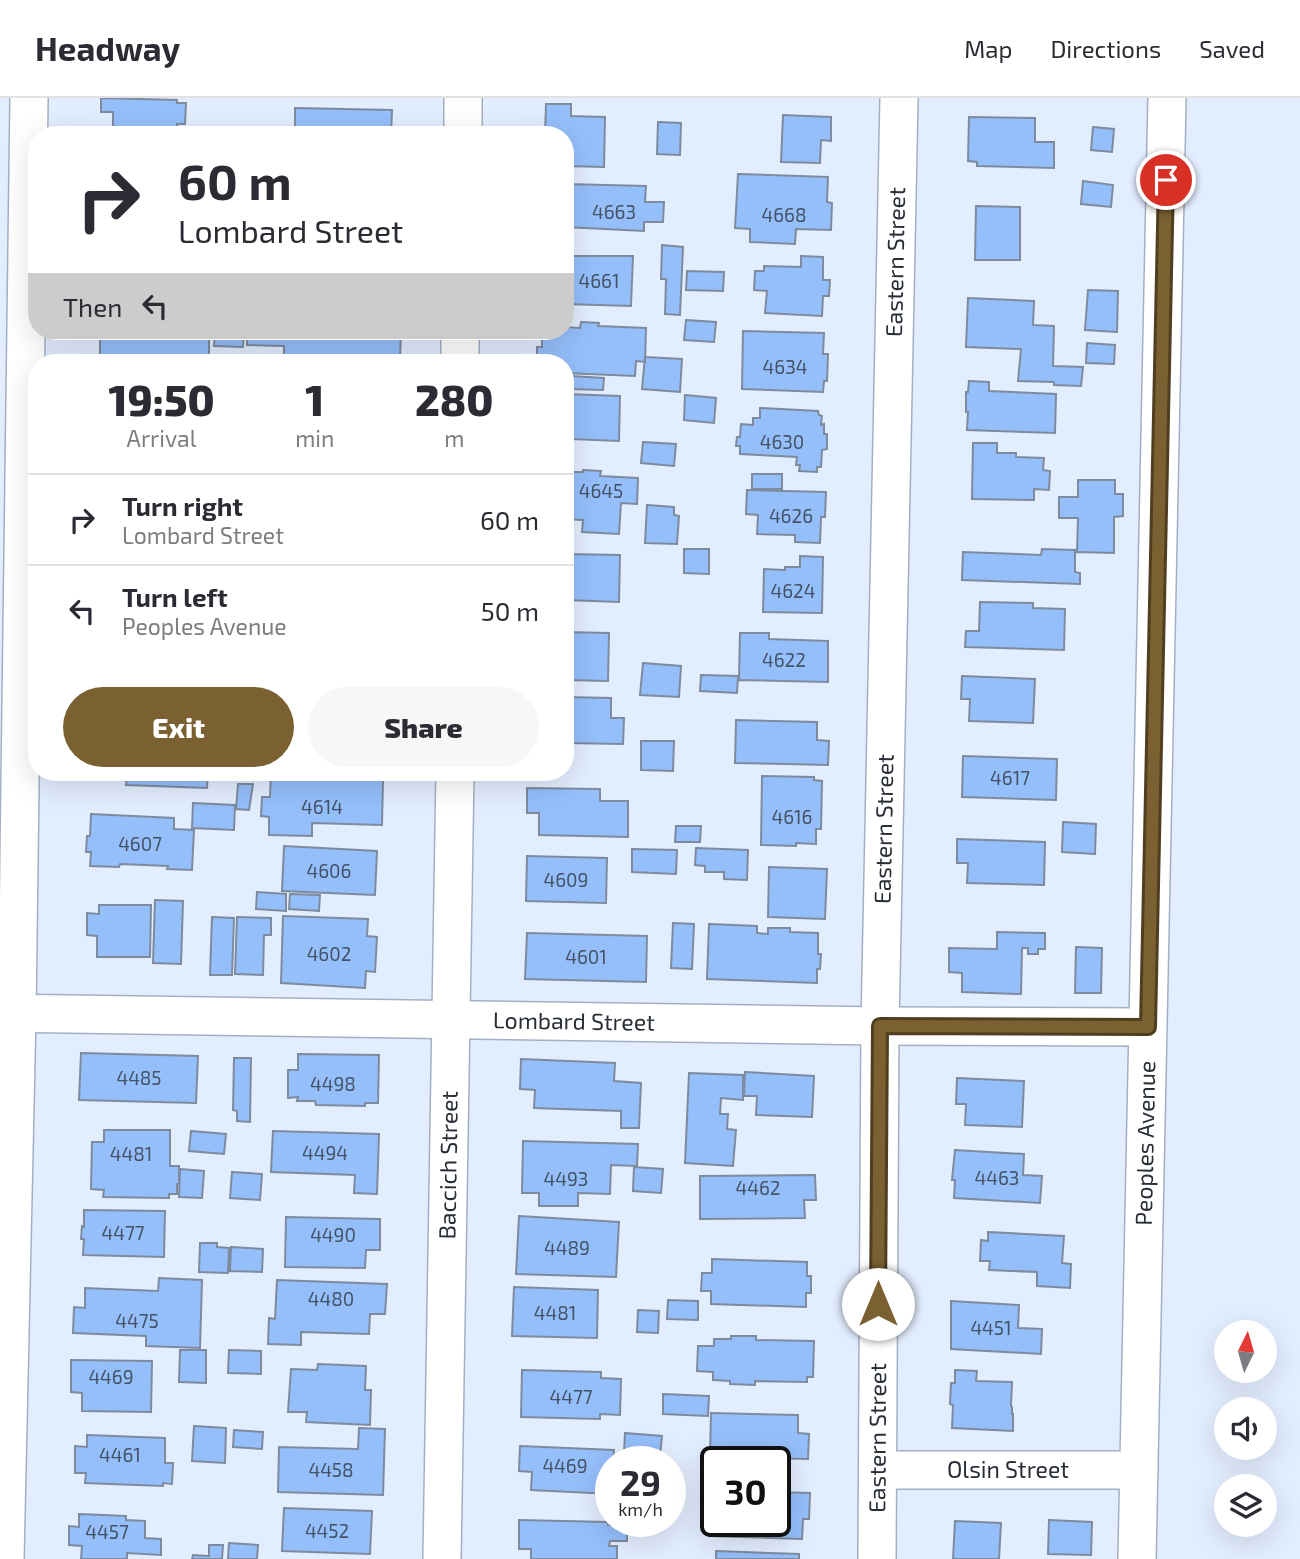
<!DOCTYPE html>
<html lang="en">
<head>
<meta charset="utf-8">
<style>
	:root { --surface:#fff; --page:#f7f7f7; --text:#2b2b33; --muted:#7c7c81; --line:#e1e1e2; --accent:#7b6032 }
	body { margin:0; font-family:"Exo 2",sans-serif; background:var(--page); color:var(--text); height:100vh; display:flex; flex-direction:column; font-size:26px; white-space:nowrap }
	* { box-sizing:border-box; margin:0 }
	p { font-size:23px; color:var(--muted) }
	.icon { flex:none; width:38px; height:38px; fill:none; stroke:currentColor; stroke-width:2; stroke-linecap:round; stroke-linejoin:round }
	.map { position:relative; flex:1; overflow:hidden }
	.drawer { position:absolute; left:28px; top:256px; width:546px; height:427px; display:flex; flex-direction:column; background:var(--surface); border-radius:28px; box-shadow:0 7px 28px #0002 }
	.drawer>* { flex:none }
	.guide { position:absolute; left:28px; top:28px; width:546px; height:214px; border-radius:28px; box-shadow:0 7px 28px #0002; background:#fff; color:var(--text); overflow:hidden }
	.needle { width:46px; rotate:5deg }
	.buttons { position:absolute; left:1214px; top:1222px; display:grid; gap:14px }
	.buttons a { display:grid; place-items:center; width:63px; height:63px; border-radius:50%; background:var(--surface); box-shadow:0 7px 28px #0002; font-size:35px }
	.speed { position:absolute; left:595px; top:1348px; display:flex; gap:14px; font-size:35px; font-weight:700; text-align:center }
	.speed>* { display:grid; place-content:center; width:91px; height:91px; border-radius:50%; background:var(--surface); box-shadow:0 7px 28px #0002; line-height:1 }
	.speed small { font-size:18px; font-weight:400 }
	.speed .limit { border:4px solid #111; border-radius:10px; background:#fff; color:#111 }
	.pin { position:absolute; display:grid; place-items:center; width:60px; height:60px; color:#fff; margin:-30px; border:4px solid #fff; border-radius:50%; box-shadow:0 2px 7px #0007 }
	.me { position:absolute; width:77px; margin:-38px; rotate:0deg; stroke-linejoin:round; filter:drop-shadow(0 0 5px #0008) }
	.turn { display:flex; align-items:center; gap:24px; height:147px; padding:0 35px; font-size:32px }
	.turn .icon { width:91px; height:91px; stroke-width:2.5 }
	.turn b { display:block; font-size:49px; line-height:60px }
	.then { display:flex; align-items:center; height:66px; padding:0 35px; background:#0003; gap:14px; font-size:26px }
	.eta { display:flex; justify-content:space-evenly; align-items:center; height:119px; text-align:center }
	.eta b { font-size:42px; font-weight:800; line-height:49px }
	.action { display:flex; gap:14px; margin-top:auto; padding:14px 35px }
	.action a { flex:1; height:80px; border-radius:42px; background:var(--accent); color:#fff; font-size:28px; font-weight:800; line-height:80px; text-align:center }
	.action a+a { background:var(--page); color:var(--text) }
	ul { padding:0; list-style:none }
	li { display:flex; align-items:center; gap:21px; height:91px; padding:0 35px; border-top:2px solid var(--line) }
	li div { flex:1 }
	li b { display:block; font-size:26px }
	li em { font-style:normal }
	header { display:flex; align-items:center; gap:42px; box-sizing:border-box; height:98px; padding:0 35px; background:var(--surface); border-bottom:2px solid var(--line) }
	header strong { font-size:33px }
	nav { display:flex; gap:38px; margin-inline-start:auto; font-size:24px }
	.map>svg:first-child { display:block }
	.building { fill:#95bffb; stroke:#7e8b9e; stroke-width:2 }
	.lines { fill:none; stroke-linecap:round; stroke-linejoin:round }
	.minor-casing { stroke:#a3b0c4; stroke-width:40 }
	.minor { stroke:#fff; stroke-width:37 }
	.route-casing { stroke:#503e20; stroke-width:18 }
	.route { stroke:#7b6032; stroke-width:12 }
	.labels { text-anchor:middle; stroke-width:5; stroke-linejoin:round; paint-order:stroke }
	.number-label { font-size:19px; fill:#435267 }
	.street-label { font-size:23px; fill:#282e36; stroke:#f7fafe }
</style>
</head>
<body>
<header>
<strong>Headway</strong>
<nav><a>Map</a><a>Directions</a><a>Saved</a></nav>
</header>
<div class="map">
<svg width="1300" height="1461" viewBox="0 0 1300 1461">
	<rect width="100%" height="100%" fill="#e2edfe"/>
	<path class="building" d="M101,0L177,2V5H186L185,26H177V37H113V14H101Z
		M546,6H571V18L605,19L604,69L565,68V37H545Z
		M295,10L392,12L391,37H295Z
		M783,17L831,19V43L821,42L820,65L781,64Z
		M969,19L1035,20V44H1054V70L977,68V64L968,63Z
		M658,24L681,25L680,57L657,56Z
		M1093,29L1114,31L1112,54L1091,52Z
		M738,76L828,79L827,104L832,105L831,132L796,131L795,146L750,144V131L735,130Z
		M1083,83L1113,87L1111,109L1081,106Z
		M565,86L646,88L645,104H664L663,124H644V133L565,129Z
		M976,108L1020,109V162H975Z
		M662,147L683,149L680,217L665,216L666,181H661Z
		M565,158H633L631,208L565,206Z
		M801,158L823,159V182H830L829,198H823L822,218L765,215L767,193L754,192L755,173H764V168L801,169Z
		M687,173L724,174L723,193L686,192Z
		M1088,192L1118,193L1117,234L1085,232Z
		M968,200L1034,203L1033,227L1054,228L1053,268L1083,269L1081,288L1054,287V284L1018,283L1021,251L966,249Z
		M686,222L716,224L714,244L684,242Z
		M581,224L599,225L598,228L646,230L645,264L636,263L635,278L565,275V264H537V249H542V233H565V229L580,230Z
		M100,233H209V262L196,261V264H100Z
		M215,233H244L243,249L214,248Z
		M247,233H401L400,264H284V248L247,247Z
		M743,233L824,235L823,256H828L827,283H824L823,294L742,291Z
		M1087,245L1115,247L1114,266L1086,265Z
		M645,259L682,261L680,294L642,291Z
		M571,278L604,280L603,292L570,291Z
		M969,283L989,284V293L1056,296L1055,335L967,332L968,314H966V294H968Z
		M565,296L620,298L619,343L571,341V348H565Z
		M685,297L716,300L714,325L684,322Z
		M760,310L818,313L819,317L822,318L821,327L824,326V336H827V351L822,352L821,369H817V374L799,373L800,367H796L797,359L740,356V348H736L737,339H740L741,326L753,327V320H760Z
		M643,344L676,346L674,368L641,365Z
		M973,345H997V355H1016V359L1044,360L1043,372L1050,373L1049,392L1034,391V402L972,401Z
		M583,372L601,373L600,378L638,380L637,406L621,405L619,436L582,434L583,422L565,421V374H583Z
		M752,376H782V391H752Z
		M1078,382H1115V396H1123V418L1114,419V455L1077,454L1078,420H1059V399H1078Z
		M747,392L826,394L825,419H821L820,445L795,444V437L757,436L758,417L746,416Z
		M647,407L674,409V417L679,418L677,446L645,445Z
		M684,451H709V476L684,475Z
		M1042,451L1075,452V474L1080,475V486L962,482L963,454L1041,457Z
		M565,456L620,457L619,504L565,502Z
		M800,458L823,459L822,515L763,514L764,471L785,472V469H800Z
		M980,504L1033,505V510L1065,511L1064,552L965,549L966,533H979Z
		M565,534L609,535L608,583L565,582Z
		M740,535H769V541L828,543V584L739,582Z
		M643,565L681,568L679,599L640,597Z
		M701,577L738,578L737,595L700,593Z
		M962,578L1035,581L1033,625L969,623L970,601H961Z
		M565,599L611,600V620H624L623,646L565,645Z
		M736,622L817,624V642L829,643L828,667L735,665Z
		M641,643H674L673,673L641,672Z
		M963,658L1057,661L1056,702L962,699Z
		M91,674H208L207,690L126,687L127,675Z
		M271,674H313V681L383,682L382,727L312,725V738L269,737V719L261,718L262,699H270Z
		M762,678L814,679V682L822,683L821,731H816V746L796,745V748L761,747Z
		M238,686H253L249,712L236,711Z
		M527,690L600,691V703H628V739L539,737V715H527Z
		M193,705L235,707L234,732L192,730Z
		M91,716L174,720V731L194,732L192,772L167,771L168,768L120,766L119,769L90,768L91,754H86L87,738H90Z
		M1063,724L1096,726L1095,756L1062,754Z
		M676,728H701L700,744H675Z
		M957,741L1045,744L1044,787L967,785L968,765H957Z
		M284,748L377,753L375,797L282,793Z
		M696,750L748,752L747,782L724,781V774H705V768L695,767Z
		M632,751L677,752L676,776L632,774Z
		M527,758L607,760L606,805L526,803Z
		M769,769L827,771L825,821L768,819Z
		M257,794L286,796V813L256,811Z
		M290,796L320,797L319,813L289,811Z
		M155,802L183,803L181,866L153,865Z
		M99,807H151L150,859H97V838L87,837V815L99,816Z
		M283,818L368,821L367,838L377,839L375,874L366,873L365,890L281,885Z
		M212,819L234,820L232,877H210Z
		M237,819L271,820V837H264L263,877L235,876Z
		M673,825L694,826L692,871L671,870Z
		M709,826L757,828V835L768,836V830H790V834L818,835V856H821L820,871H817V885L707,881Z
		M997,834L1045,835V851H1038V856H1028V850H1022L1021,896L962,894V875L949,874V850L997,851Z
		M527,835L647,838L646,884L525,881Z
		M1076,849L1102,850L1101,895H1075Z
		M81,955L198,958L196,1005L79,1002Z
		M298,956L379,957L378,1005H365V1008L316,1007L315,1003H297L298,999L288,1000V972H298Z
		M234,960H251L250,1024L237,1023V1013L233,1012Z
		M521,961L615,965L614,983L641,985L639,1030H621V1013L534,1010L535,992L520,991Z
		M745,974L814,978L812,1019L756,1017L757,998H744Z
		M689,975L743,977V1002L721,1000L720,1016H728L727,1031L736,1032L733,1068L685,1065Z
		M957,980L1024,983L1022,1029L965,1027L966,1006H956Z
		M104,1032H170V1068H179V1086H177V1096H169V1100L103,1099L104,1092L91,1091L92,1044H104Z
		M191,1033L226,1036L224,1056L189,1053Z
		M273,1033L379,1036L377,1096L354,1095L355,1077L271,1074Z
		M523,1043L638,1046L637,1068L611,1067L610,1096L578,1095V1108H539V1095H522Z
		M955,1052L1024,1056L1023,1077L1042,1078L1040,1105L954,1100L955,1082H952Z
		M634,1069L663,1071L661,1095L633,1093Z
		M180,1071L204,1073L202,1100L179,1099Z
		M232,1074L262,1076L260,1102L230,1100Z
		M815,1077L816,1102H804L805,1120L700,1121V1078Z
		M84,1112L165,1113L164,1159L83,1157L84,1141H81L82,1128L84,1129Z
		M519,1118L619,1124L616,1179L516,1176Z
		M286,1119L380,1121V1152H366L365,1170L285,1169Z
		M988,1134L1064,1138L1062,1165L1071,1166L1070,1190L1037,1188V1174L989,1172L990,1163H980L981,1142L988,1143Z
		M200,1145H217V1149L229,1150L228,1175L199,1174Z
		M231,1149L263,1151L262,1174L230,1173Z
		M712,1161L807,1164V1178H811V1195H806V1209L711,1206V1193H701L702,1175H712Z
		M159,1180L202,1182L200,1250L146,1248V1238L73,1235L74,1209L85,1210V1190L158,1193Z
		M277,1182L387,1186L385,1216H370L369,1236L301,1234V1247L268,1246L269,1220L275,1221Z
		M514,1189L598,1192L597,1240L512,1238Z
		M668,1202L698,1203V1222L667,1221Z
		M951,1203L1019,1207L1018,1230L1042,1231L1041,1256L951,1251Z
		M638,1212L659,1213L658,1235L637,1234Z
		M731,1238H756V1242L814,1243L813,1279H807V1284L755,1283V1287L730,1286V1283L713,1282V1274L697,1273L698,1248H714V1241H731Z
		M180,1252H206V1285L179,1284Z
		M229,1252L261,1253V1276L228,1275Z
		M71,1262L152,1263L151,1314L82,1313V1295L71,1294Z
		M318,1266L366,1268L365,1292H371L370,1327L306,1324L307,1314H288L291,1271L317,1272Z
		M522,1272L601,1274V1280L621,1281L620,1317L600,1316V1321L521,1319Z
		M955,1272L977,1273L976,1283L1012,1284L1011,1308L1012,1309V1316H1013V1333L952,1330L953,1307L950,1306L951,1285H955Z
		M663,1296L709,1298L708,1318L663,1316Z
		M711,1315L798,1317V1335L809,1336L808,1361L710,1359Z
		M194,1328L226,1330L225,1365L192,1363Z
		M359,1330L385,1331L383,1397L278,1394L279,1349L358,1351Z
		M234,1332L263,1334L262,1351L233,1349Z
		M625,1335L662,1338L660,1358L624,1356Z
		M87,1337L165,1340V1365H173L172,1386L163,1385V1388L85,1385L86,1375H75V1348L87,1349Z
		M520,1348L614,1352L613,1363H611V1396L531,1392L532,1374L519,1373Z
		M701,1377L716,1378V1423H775V1394L810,1395L809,1421H803L802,1441L709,1438L710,1399H701Z
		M284,1410L372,1413L370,1456L282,1453Z
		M79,1416L126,1418V1422L145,1423V1440L161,1441V1457L127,1455V1461H81L82,1448L69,1447V1428L79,1429Z
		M519,1422L608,1424V1427H627V1443H610L609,1448H617V1461H531V1451H519Z
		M1049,1422L1092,1424L1091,1457L1048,1456Z
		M631,1423H658V1433L631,1431Z
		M955,1423L1001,1425L999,1461H953Z
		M229,1445L258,1447L257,1461H228Z
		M209,1447H223L222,1461H192L193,1457L209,1458Z
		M716,1453L799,1456V1461H716Z"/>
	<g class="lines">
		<g class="minor-casing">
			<g id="minor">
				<path d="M463,37V0"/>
				<path d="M460,264V233"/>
				<path id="s1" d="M0,915L880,928L1148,929"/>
				<path id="s2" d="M878,1372H1139"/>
				<path d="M5,1461L17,916L29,0"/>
				<path id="s3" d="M442,1461L455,674"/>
				<path id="s4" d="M877,1461L880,928L899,0"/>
				<path id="s5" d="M1137,1461L1167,0"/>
			</g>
		</g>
		<use href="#minor" class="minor"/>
	</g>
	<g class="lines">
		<g class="route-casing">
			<path id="route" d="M878,1206L880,928L1148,929L1166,82"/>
		</g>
		<use href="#route" class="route"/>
	</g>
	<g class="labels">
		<g class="number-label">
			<text x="614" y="121">4663</text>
			<text x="784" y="124">4668</text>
			<text x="599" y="190">4661</text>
			<text x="785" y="276">4634</text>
			<text x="782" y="351">4630</text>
			<text x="601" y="400">4645</text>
			<text x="791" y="425">4626</text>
			<text x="793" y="500">4624</text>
			<text x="784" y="569">4622</text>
			<text x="1010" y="687">4617</text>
			<text x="322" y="716">4614</text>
			<text x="792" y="726">4616</text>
			<text x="140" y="753">4607</text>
			<text x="329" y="780">4606</text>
			<text x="566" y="789">4609</text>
			<text x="329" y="863">4602</text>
			<text x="586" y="866">4601</text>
			<text x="139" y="987">4485</text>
			<text x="333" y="993">4498</text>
			<text x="325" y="1062">4494</text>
			<text x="131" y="1063">4481</text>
			<text x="997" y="1087">4463</text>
			<text x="566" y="1088">4493</text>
			<text x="758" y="1097">4462</text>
			<text x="123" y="1142">4477</text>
			<text x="333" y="1144">4490</text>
			<text x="567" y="1157">4489</text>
			<text x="331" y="1208">4480</text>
			<text x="555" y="1222">4481</text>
			<text x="137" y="1230">4475</text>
			<text x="991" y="1237">4451</text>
			<text x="111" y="1286">4469</text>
			<text x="571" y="1306">4477</text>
			<text x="120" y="1364">4461</text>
			<text x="565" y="1375">4469</text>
			<text x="331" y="1379">4458</text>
			<text x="327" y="1440">4452</text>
			<text x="107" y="1441">4457</text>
		</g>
		<g class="street-label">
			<text dy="8" stroke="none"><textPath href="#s4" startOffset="1297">Eastern Street</textPath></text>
			<text dy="8" stroke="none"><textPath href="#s4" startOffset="730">Eastern Street</textPath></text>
			<text dy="8" stroke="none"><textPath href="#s1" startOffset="574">Lombard Street</textPath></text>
			<text dy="8" stroke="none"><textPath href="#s5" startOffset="416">Peoples Avenue</textPath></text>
			<text dy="8" stroke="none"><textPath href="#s3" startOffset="394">Baccich Street</textPath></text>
			<text dy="8" stroke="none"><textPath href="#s4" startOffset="121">Eastern Street</textPath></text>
			<text dy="8" stroke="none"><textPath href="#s2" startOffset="130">Olsin Street</textPath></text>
		</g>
	</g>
</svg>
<div class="buttons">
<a><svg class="needle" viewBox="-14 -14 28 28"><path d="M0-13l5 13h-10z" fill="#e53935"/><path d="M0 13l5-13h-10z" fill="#7c7c81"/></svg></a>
<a><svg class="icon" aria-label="sound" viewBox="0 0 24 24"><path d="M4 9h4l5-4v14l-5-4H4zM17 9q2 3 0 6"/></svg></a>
<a><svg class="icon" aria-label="layers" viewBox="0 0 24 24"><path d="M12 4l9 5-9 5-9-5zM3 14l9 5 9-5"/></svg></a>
</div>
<div class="speed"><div>29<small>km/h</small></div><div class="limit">30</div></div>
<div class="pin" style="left:1166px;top:82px;background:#d93025"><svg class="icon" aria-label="arrive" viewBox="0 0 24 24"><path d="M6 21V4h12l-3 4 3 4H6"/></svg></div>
<svg class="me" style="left:878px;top:1206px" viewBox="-20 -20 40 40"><circle r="19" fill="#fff"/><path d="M0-13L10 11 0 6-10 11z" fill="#7b6032"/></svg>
<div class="guide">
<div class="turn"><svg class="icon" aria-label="right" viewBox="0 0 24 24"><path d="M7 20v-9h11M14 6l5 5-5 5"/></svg><div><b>60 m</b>Lombard Street</div></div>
<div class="then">Then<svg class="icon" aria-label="left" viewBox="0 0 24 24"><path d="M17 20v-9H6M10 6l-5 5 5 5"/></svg></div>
</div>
<section class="drawer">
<div class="eta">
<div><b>19:50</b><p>Arrival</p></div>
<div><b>1</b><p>min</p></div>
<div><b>280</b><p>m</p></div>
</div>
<ul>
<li><svg class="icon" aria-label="right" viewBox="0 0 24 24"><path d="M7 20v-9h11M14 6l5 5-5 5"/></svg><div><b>Turn right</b><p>Lombard Street</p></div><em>60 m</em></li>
<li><svg class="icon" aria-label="left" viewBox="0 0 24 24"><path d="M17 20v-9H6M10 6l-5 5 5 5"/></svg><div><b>Turn left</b><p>Peoples Avenue</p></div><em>50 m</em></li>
</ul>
<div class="action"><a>Exit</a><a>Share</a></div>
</section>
</div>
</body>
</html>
